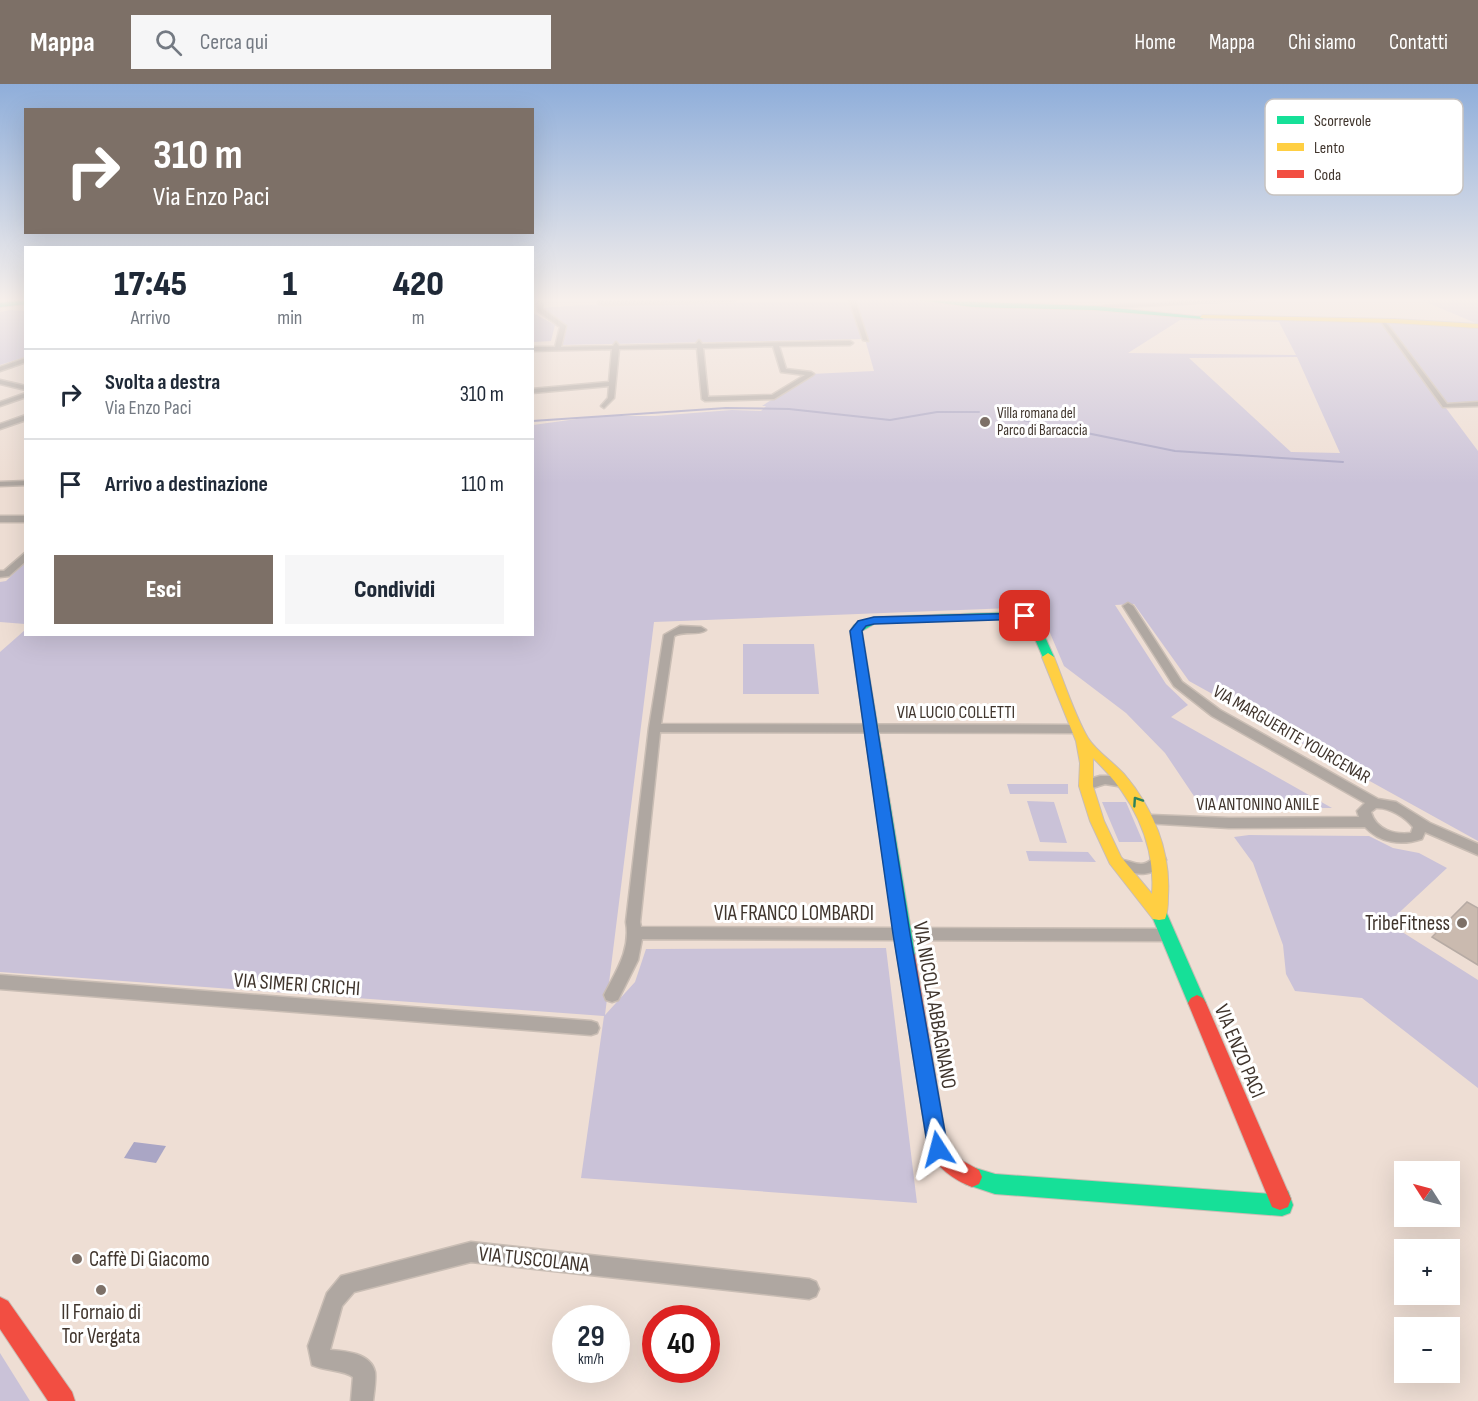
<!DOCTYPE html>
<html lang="it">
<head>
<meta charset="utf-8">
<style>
	:root { --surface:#fff; --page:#f6f6f7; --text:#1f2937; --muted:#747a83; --line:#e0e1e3; --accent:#7d7067 }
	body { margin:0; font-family:"Sofia Sans Condensed",sans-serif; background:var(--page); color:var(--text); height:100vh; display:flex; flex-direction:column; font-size:22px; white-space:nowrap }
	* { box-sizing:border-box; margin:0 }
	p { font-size:20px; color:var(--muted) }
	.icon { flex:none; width:33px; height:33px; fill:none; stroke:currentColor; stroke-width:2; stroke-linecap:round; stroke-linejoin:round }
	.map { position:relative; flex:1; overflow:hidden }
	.side { position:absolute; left:24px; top:162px; width:510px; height:390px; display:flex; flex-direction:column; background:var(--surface); border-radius:0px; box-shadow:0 6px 24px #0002 }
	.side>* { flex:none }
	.top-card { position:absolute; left:24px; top:24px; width:510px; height:126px; border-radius:0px; box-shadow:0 6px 24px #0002; background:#7d7067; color:#fff; overflow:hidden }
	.needle { width:39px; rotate:306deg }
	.buttons { position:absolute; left:1394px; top:1077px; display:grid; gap:12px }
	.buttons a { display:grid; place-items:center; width:66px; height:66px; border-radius:0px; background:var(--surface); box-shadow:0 6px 24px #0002; font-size:30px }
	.speed { position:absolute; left:552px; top:1221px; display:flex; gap:12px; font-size:30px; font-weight:700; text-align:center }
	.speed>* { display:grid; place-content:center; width:78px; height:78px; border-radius:50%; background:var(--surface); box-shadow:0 6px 24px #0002; line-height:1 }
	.speed small { font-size:15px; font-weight:400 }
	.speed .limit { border:9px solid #d22; background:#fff; color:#111 }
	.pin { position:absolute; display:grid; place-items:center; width:51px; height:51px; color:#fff; margin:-26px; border-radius:12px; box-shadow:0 3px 9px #0006 }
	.me { position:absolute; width:66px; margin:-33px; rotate:351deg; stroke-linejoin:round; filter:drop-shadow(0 0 4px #0008) }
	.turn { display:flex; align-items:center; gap:21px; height:126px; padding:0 30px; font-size:27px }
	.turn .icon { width:78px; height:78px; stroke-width:2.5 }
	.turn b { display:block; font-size:42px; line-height:51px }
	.eta { display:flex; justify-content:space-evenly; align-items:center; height:102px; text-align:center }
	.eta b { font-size:36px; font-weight:800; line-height:42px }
	.cta { display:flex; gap:12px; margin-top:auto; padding:12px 30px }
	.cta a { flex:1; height:69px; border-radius:0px; background:var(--accent); color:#fff; font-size:24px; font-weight:800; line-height:69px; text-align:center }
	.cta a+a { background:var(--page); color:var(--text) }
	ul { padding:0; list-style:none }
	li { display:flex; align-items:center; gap:18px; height:90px; padding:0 30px; border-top:2px solid var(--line) }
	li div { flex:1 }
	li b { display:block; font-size:22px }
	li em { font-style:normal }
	header { display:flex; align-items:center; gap:36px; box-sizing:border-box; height:84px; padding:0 30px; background:var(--accent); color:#fff }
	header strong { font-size:28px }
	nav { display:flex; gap:33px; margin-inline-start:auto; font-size:21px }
	.search { width:420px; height:54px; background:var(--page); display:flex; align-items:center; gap:15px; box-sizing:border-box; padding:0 21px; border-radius:0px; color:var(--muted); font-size:22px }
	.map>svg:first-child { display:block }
	.green { fill:#cac2d8; fill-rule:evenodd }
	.water { fill:#aaa6c5 }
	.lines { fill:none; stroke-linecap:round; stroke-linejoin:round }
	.stream { stroke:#aaa6c5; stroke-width:2 }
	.building { fill:#cabaaf; stroke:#b7aba4; stroke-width:1.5 }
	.street-casing { stroke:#c9bdb4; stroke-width:3 }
	.fast-casing { stroke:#c9bdb4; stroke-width:2 }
	.slow-casing { stroke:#c9bdb4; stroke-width:2 }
	.jam-casing { stroke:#c9bdb4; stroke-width:2 }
	.street { fill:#afa7a1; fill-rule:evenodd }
	.fast { fill:#16e098; fill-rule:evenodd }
	.slow { fill:#ffcf43; fill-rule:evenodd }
	.jam { fill:#f24e42; fill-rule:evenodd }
	.oneway { stroke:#2d825d }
	.route { fill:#1a73e8; stroke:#114b97; stroke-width:1.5 }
	.poi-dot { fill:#7d7067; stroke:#fff; stroke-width:2 }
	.labels { text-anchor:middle; stroke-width:6; stroke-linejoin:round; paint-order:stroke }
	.far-poi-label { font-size:15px; fill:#40352d; stroke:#fff; text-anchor:start }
	.street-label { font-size:18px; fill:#40352d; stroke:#fff }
	.near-street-label { font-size:21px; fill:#40352d; stroke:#fff }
	.near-poi-label { font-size:21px; fill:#40352d; stroke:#fff; text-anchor:end }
	.key { fill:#fff; stroke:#c6c2c0; stroke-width:1.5 }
	.key-label { font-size:16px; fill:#40352d }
</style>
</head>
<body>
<header>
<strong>Mappa</strong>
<div class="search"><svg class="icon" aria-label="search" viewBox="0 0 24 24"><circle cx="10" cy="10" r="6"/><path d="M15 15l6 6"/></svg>Cerca qui</div>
<nav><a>Home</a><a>Mappa</a><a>Chi siamo</a><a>Contatti</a></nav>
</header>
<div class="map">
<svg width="1478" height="1317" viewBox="0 0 1478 1317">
	<rect width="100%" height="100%" fill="#eeded4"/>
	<path class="green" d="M854,216H918L944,220L1074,224L1162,232L1381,239L1384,241L1478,367V757L1189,597L1134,520L1115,521L1166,600L1188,621L1171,633L1332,724H1202L1165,669L1126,629L1064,582L1039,523L654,538L605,931L635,898L646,865L886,864L917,1119L581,1094L604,932L0,888V568L25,546L26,550H532L533,341L599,332H655L732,326L761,327L766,322H762L811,290L874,287L865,255L558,261L563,242L539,224L602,220L854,218ZM1180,236L1279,238L1296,271L1128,269ZM1297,273L1340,369L1291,368L1189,274Z
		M1421,216H1478V240Z
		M10,226L25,227V273L0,281V228Z
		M533,229L555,241L551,257L533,258Z
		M1385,239L1478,243V318L1445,319Z
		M25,479V540L0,538V498L6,497Z
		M743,560H814L819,610H743Z
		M1007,700H1068V710H1010Z
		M1027,717L1054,718L1067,759L1040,758Z
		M1102,718H1126L1143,758H1119Z
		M1249,751L1369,752L1393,764L1419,769L1447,784L1388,839L1478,896V1004L1362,914L1295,907L1286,890L1283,861L1253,779L1234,753Z
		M1026,767L1088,768L1096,778L1029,777Z
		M0,1269L30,1317H0Z"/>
	<path class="water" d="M134,1058L166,1062L156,1079L124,1074Z"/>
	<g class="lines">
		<path class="stream" d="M1003,332L1175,367L1343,378
			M532,337L726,324L789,325L890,336L937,328H979"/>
	</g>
	<path class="building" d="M1467,818L1478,824V881L1432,853Z"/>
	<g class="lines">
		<g class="street-casing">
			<path id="street" d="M536,216H542L543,225L566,242L561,263L613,262L616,258L619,262L696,260L699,256L702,260L850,257L853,259L850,261L779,262L786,285L811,288L814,290L813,291L774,315L705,317L702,315L697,264L619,265L614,314L604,324L601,322L608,314L609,302L532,309V305L609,298L612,265L532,267V263H555L560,243L538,227ZM773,262L781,288L805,291L772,311L708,313L703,264Z
				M597,216L604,217L737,216L734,218L604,221L598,219Z
				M849,216H855L868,257L863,256Z
				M1214,216H1255L1085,225L1082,223Z
				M1380,236H1384L1447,320L1478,318V322L1443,323Z
				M26,274V278L0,287V283Z
				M0,296L26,302V306L0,300Z
				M26,309V313L0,322V318Z
				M26,331V336L0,345V340Z
				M26,397V401L0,402V398Z
				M0,432H26V438H0Z
				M26,468V477L9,492L0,493V487H4Z
				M1128,519L1133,522L1182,598L1220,626L1378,715L1396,718L1430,739L1478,760V771L1425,748L1422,755C1401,762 1380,759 1365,743L1229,744L1145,739L1143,736L1145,733L1150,731L1229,734L1359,733L1357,727L1365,719L1212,632L1174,602L1123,522ZM1376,724C1389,723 1405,733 1413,743L1411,749C1395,751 1376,746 1371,728Z
				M680,542L701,543L706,546C697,552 686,546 674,552L661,640L1076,641L1082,645L1076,649L660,648L640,838L641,843L1168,845L1173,847L1175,851L1173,855L1168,857L642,855L638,876L618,916L612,918L606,916L604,911C616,887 631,866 626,838L649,644L664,551Z
				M1100,692H1114L1128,696L1130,699L1124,703L1105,700L1086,706L1080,702L1086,696Z
				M1159,771L1164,772L1166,776C1154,795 1134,791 1116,784L1114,780L1116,776C1125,774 1132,780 1141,780C1149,780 1152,773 1159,771Z
				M0,891L591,937L597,939L599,944L597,949L591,951L0,905Z
				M471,1158L809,1195L816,1198L819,1205L816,1212L809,1215L471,1178L354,1208L342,1222L330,1266C345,1267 371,1269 375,1288C376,1297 374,1308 373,1317H351L353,1293C344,1286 326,1287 312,1281L308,1262L327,1209L341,1192Z"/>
		</g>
		<g class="fast-casing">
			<path id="fast" d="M26,216V220L0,223V219Z
				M919,216L1094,222L1205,233L1202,235L1094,226L972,223Z
				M1019,528L1037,535L1054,573L1052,576H1044L1028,539L1017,534L876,539L862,547L915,871L912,876L906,878L900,876L897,871L850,547L854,541L874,533Z
				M1159,824L1165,825L1167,830L1206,919L1203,924L1197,927L1191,924L1188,919L1151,830L1153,825Z
				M972,1083L995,1090L1272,1110L1280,1104L1288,1107L1293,1121L1290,1129L1282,1132L995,1110L965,1100L962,1093L965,1086Z"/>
		</g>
		<g class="slow-casing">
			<path id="slow" d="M1202,231L1394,235L1478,240V244L1394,239L1200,234Z
				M1048,569L1054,573C1064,598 1075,632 1088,654C1096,667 1113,678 1124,690C1153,724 1171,767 1168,812C1168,820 1168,828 1165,835L1159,836L1153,835L1110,780L1090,737L1079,702L1080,679L1076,657L1042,573ZM1093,674C1131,710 1156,757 1152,810L1121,773L1104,737L1093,702Z"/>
		</g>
		<g class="jam-casing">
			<path id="jam" d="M906,864L912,866L915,871L947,1060L963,1077L979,1086L982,1093L979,1100L972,1103C954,1096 936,1083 928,1065L897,871L900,866Z
				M1197,911L1203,914L1206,919L1291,1115L1288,1123L1280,1126L1272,1123L1188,919L1191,914Z
				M0,1213L8,1217L72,1308L75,1317H48L0,1245Z"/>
		</g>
		<use href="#street" class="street"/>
		<use href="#fast" class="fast"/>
		<use href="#slow" class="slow"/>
		<use href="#jam" class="jam"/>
	</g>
	<defs><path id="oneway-chevron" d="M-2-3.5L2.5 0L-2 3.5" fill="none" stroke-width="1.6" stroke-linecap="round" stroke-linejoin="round" transform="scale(1.5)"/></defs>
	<use class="oneway" href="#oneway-chevron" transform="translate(1137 717) rotate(-124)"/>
	<linearGradient id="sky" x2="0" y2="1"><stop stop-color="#8faeda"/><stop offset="0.54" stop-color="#f7f0ec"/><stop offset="1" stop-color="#f7f0ec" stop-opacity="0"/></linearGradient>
	<rect width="1478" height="400" fill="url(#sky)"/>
	<path class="route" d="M1025,529L1029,530V535L874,540L866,542L862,547L910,850L948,1065L945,1072L938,1075L931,1072L928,1065L893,850L850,547L858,537L874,533Z"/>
	<g class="poi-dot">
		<circle cx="985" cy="338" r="6"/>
		<circle cx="1462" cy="839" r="6"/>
		<circle cx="77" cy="1175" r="6"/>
		<circle cx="101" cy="1206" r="6"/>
	</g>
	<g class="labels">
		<g class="far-poi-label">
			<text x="997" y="334">Villa romana del<tspan x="997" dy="17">Parco di Barcaccia</tspan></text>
		</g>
		<g class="street-label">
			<text x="956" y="634">VIA LUCIO COLLETTI</text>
			<text transform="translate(1292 650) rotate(30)" y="6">VIA MARGUERITE YOURCENAR</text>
			<text x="1258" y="726">VIA ANTONINO ANILE</text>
		</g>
		<g class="near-street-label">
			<text x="794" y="836">VIA FRANCO LOMBARDI</text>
			<text transform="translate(297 900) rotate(4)" y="7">VIA SIMERI CRICHI</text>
			<text transform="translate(935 921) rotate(80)" y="7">VIA NICOLA ABBAGNANO</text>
			<text transform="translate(1240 967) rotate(67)" y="7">VIA ENZO PACI</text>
			<text transform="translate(534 1175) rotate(6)" y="7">VIA TUSCOLANA</text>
		</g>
		<g class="near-poi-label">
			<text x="1450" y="846">TribeFitness</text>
			<text x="89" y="1182" text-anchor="start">Caffè Di Giacomo</text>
			<text x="101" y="1235" text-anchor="middle">Il Fornaio di<tspan x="101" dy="24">Tor Vergata</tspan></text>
		</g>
	</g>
	<rect x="1265" y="15" width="198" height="96" rx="9" class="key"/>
	<rect x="1277" y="32" width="27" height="8" fill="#16e098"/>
	<rect x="1277" y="59" width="27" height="8" fill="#ffcf43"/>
	<rect x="1277" y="86" width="27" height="8" fill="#f24e42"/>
	<g class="key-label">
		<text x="1314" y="42">Scorrevole</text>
		<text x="1314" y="69">Lento</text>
		<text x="1314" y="96">Coda</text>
	</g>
</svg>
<div class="buttons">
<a><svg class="needle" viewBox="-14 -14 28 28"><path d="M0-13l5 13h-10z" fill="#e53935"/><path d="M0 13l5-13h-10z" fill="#747a83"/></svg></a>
<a>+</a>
<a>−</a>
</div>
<div class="speed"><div>29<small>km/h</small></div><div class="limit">40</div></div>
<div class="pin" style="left:1025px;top:532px;background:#d93025"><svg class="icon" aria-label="arrive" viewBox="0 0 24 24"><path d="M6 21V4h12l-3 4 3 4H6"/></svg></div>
<svg class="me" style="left:938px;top:1065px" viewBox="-20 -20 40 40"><path d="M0-17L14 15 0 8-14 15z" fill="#1a73e8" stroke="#fff" stroke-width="4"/></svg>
<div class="top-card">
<div class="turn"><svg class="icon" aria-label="right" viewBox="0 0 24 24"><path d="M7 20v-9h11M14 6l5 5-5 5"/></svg><div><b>310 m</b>Via Enzo Paci</div></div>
</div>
<section class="side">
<div class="eta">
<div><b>17:45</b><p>Arrivo</p></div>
<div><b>1</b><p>min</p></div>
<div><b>420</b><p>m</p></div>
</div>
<ul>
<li><svg class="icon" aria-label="right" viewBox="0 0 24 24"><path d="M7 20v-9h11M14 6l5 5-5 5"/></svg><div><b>Svolta a destra</b><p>Via Enzo Paci</p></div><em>310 m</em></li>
<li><svg class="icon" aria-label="arrive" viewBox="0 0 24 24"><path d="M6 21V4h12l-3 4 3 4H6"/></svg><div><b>Arrivo a destinazione</b></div><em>110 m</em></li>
</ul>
<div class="cta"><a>Esci</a><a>Condividi</a></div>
</section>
</div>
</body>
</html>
